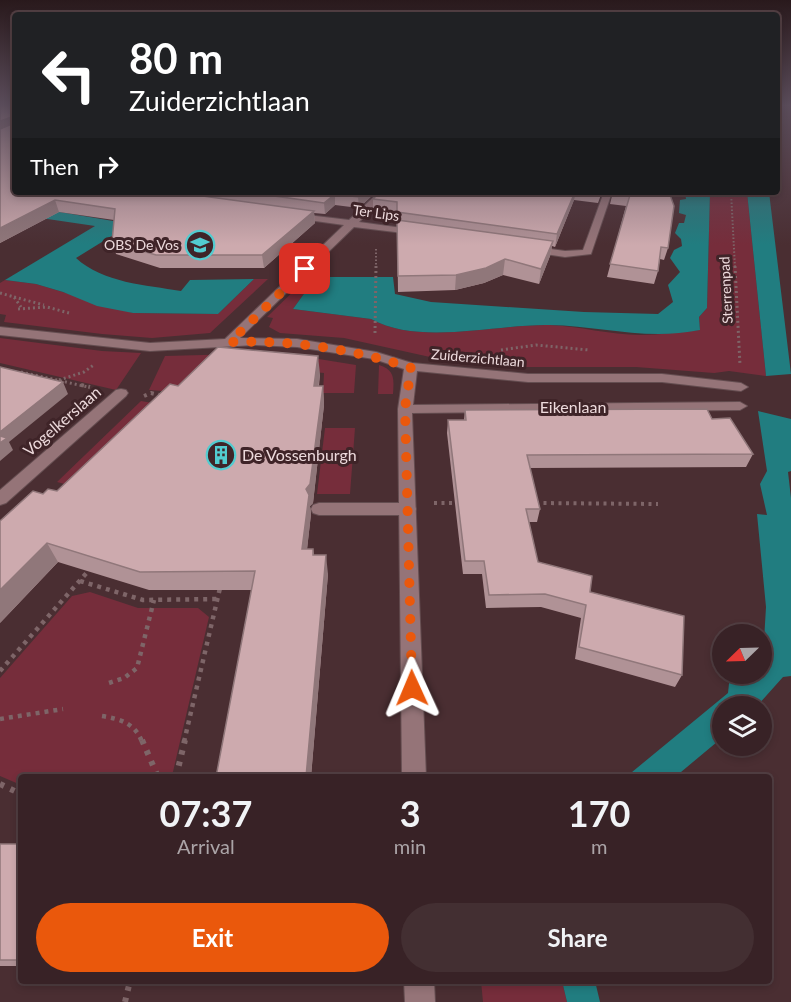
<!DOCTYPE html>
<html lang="en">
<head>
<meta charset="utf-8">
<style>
	:root { --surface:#382226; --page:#432f32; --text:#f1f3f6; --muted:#aba4a7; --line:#523f43; --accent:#ea580c }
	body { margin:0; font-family:Lato,sans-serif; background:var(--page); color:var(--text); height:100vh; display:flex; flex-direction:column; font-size:22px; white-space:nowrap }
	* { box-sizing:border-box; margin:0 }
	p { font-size:20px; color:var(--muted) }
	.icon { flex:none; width:33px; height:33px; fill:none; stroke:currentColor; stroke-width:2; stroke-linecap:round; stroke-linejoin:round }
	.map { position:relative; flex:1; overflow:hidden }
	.side { position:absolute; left:18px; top:774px; width:754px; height:210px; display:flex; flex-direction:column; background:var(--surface); border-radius:6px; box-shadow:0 3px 9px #0003,0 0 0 2px var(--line) }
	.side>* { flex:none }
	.banner { position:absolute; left:12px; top:12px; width:768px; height:183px; border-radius:6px; box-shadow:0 3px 9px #0003,0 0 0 2px var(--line); background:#202124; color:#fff; overflow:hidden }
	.needle { width:39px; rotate:247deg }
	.buttons { position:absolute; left:712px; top:624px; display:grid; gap:12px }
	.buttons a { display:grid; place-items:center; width:60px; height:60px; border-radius:50%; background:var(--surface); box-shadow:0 3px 9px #0003,0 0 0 2px var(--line); font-size:30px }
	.pin { position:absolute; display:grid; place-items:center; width:51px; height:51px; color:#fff; margin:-26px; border-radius:12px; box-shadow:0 3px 9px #0006 }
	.me { position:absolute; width:66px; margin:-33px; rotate:359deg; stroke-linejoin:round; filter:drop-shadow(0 0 4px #0008) }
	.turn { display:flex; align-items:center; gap:21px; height:126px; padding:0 18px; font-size:27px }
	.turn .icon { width:78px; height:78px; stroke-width:2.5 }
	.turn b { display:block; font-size:42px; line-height:51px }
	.then { display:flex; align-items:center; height:57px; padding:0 18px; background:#0003; gap:12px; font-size:22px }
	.eta { display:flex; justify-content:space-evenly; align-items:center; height:102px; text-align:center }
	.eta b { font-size:36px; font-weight:700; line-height:42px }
	.cta { display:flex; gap:12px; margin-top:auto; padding:12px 18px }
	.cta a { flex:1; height:69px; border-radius:36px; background:var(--accent); color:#fff; font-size:24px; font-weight:700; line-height:69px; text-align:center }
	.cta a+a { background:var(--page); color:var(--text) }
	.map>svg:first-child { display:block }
	.green { fill:#762d3b }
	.water { fill:#217d80 }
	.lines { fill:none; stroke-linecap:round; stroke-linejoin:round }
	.service-casing { stroke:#644d50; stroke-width:2 }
	.minor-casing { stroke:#644d50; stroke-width:2 }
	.path-far4 { stroke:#7e6568; stroke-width:2; stroke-dasharray:1.5 2; stroke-linecap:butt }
	.path-far3 { stroke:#7e6568; stroke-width:3; stroke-dasharray:2 3; stroke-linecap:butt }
	.path-far2 { stroke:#7e6568; stroke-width:4; stroke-dasharray:3 4.5; stroke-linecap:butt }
	.path-far1 { stroke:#7e6568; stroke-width:4.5; stroke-dasharray:4 5; stroke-linecap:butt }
	.path { stroke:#7e6568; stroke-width:6; stroke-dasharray:4.5 7; stroke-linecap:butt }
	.service { fill:#957478; fill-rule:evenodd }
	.minor { fill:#957478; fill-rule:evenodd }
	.wall { fill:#b09296 }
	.shaded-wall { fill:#90777a }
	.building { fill:#cdaaae; stroke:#90777a; stroke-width:1.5 }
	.route { stroke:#ea580c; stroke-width:10; stroke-dasharray:0 18 }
	.labels { text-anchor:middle; stroke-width:6; stroke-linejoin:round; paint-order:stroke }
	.far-street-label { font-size:14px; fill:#eddadc; stroke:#3f2428 }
	.far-poi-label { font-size:14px; fill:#eddadc; stroke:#3f2428; text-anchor:end }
	.street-label { font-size:16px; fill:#eddadc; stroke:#3f2428 }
	.poi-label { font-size:16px; fill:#eddadc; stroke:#3f2428; text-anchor:start }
</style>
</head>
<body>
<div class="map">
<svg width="791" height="1002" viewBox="0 0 791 1002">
	<rect width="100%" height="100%" fill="#4a2e32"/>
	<path class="green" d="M710,192H747L766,376L729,371L714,373L636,367H501L439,359L344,338L280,333L269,327L273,318L267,317L308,277H316L293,309L371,319C420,346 495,324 549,325C579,326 610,335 640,335C660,335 680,332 700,330L699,317L707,308Z
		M254,279H268L210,333L152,338L102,334L4,322L6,315L0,314V283L5,280L36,284L133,313L218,314Z
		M0,338L102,351L141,353L116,390L0,363Z
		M241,354L300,356L356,365L354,393H323L324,373L220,363L189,393L149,390L165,356Z
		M379,365C395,370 394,379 393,394H378Z
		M141,401L170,406L84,489L57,482Z
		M325,428H355L350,494H317Z
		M90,592L138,608H198L209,617L172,776L21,777V785L0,776V678L72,596Z
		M481,981H562L567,1002H483Z"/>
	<path class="water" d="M685,192H710L707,308L699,317L700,330C646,341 602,326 549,325C495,324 420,346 371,319L293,309L316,277H393L395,294L431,302L584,312L658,314L673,302L668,285L680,272L670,258L674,250L682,246L681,239L675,233L679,223H684L686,215L679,213L680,200L686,199Z
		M747,192H769L791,374L766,376Z
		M0,202L131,224L76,258C103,283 146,285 181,291L190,280L254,279L218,314L133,313L97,306L63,292L36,284L5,280L95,226L0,212Z
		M758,411L791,419V471L788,472L791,498V676L783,677L757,706H723V737L675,777H626L728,693L730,674H762L766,607L757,514L767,515L760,484L767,471Z
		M562,981H595L600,1002H567Z"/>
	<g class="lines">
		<g class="service-casing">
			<path id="service" d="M319,503H408L414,505L416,509L414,513L408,515H319L313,513L311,509L313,505Z"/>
		</g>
		<g class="minor-casing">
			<path id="minor" d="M379,192H388L359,222L417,230L422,233L420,235L354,227L240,338L297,339L376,352L412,363L528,374H662L741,383L748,387L741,391L662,382H528L417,371L413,405L740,402L747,406L740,410L412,413L426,777H402L398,409L404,369L374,359L297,347L255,345L150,351L0,335V327L150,343L225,339L344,225L294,218L291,217V213L349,220Z
				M604,192H612L591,254L565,257L525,251V247L529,246L565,251L583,250Z
				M121,389L126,390L128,393L126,396L6,503L0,505V490L116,390Z
				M404,981H434L435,1002H405Z"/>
		</g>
		<path class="path-far4" d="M731,192L735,268
			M376,268V248"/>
		<path class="path-far3" d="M735,266L740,365
			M0,293L14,297L21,307
			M14,297L44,305
			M18,309L47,307L69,313
			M375,333L376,266
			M501,350L536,345L589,350
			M21,372L88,387
			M59,380L84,372L95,364"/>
		<path class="path-far2" d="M81,385L90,387
			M144,396L151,393L163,396
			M434,503H460
			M536,503L658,504"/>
		<path class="path-far1" d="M80,581L143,600L217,599
			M0,671L91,568
			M109,683L124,678L137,668L154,600
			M102,716C120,719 135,723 142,742
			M0,719L63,709
			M184,742L220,588"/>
		<path class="path" d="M142,740L158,777
			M176,777L185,740
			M0,784L21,794
			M125,1002L130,981"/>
		<use href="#service" class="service"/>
		<use href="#minor" class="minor"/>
	</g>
	<path class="wall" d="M0,105H15V192H376L359,208L335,205L325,214L314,213L315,223L264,268H160L116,254L112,242L114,220L59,212L0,243Z
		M380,192H498V193H505L506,192H602L598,203L574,200L555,247L552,246L550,256L539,284L503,275L484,283L455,290L398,292L397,214L373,210V199Z
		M613,192H669L668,248L664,260L660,259L658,271L654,284L607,277L626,206L610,204Z
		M320,374L319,386H323L324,405L313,503L310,506L311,514L307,549H313L314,555L328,574L311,777H216L252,590H149L58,562L0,623L43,494L57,491L178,386Z
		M465,410L712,419L753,454L746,467L530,468L540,509L537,522H529L538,562L590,592L682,675L675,687L575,659L581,618L541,607L486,608L482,574H463L447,433L448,420H464Z
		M0,844H21V966H0Z"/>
	<path class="shaded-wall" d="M11,117L14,126L0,132V121Z
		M364,192H376L359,208L358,197Z
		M575,192H576L574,200L555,247L557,234Z
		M335,194V205L325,214L324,203Z
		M55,200L59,212L0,243V228Z
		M314,211L315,223L264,268L262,255Z
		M553,241L550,256L539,284L541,269Z
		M505,259L503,275L484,283L455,290L456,275Z
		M318,356L320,374L316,404L314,386Z
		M63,382L68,394L9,442L13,450L0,461V432Z
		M323,386L324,405L313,503L310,506L311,514L305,568L302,549L306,489Z
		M47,543L58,562L0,623V590Z
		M326,555L328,574L311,777H306Z"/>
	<path class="building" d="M0,105H15V192H173L314,211L262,255H156L112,242L115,209L55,200L0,228V129L12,124L14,119L11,117L0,121Z
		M246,192H364L358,197L335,194L324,203Z
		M380,192H495L505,193L506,192H575L557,234L397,212V202L373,199Z
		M613,192H669L674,206L668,248L661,247L658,271L610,264L630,195L613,193Z
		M397,220L553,241L541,269L505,259L486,268L456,275L398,276Z
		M218,347L318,356L314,386H323L310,484L306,489L309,495L302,549H313V555H326L306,777H216L255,571L140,572L47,543L0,590V521L33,491L43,494L48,489L57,491L170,384L178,386Z
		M0,367L63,382L0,432Z
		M707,409L712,419L730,418L753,454L527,455L540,509H526L538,562L592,576L590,592L684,616L682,675L579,647L586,605L545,594L489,595L484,561H465L448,420H466L465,410Z
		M0,436L7,438L0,443Z
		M0,844H21V960H0Z"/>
	<linearGradient id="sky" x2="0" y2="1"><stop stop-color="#29191c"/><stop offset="0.43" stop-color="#5a4c5a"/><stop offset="1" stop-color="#5a4c5a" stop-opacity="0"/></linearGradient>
	<rect width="791" height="245" fill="url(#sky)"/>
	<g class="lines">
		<path class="route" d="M305,269L230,342C291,340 353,349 411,368L405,408L412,688"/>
	</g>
	<defs>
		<g id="school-ring" transform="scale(1.5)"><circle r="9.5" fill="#3f2428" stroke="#52ccd0" stroke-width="1.5"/><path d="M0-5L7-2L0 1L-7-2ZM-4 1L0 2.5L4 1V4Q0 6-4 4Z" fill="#52ccd0"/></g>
		<g id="building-ring" transform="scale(1.5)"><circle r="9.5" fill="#3f2428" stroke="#52ccd0" stroke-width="1.5"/><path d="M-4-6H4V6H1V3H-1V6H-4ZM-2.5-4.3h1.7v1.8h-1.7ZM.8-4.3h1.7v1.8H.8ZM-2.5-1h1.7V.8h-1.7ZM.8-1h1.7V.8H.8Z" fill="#52ccd0"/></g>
	</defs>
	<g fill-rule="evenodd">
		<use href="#school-ring" x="200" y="245"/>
		<use href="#building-ring" x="221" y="455"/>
	</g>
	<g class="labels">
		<g class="far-street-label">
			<text transform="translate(376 213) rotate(8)" y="5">Ter Lips</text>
			<text transform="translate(726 290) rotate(-93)" y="5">Sterrenpad</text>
			<text transform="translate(478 358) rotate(5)" y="5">Zuiderzichtlaan</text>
		</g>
		<g class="far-poi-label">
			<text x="179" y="250">OBS De Vos</text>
		</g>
		<g class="street-label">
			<text x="573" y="413">Eikenlaan</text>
			<text transform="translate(62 421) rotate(-41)" y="6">Vogelkerslaan</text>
		</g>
		<g class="poi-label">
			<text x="242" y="461">De Vossenburgh</text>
		</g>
	</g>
</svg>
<div class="buttons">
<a><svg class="needle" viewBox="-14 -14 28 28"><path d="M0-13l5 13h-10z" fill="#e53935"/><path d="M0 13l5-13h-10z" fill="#aba4a7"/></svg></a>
<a><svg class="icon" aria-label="layers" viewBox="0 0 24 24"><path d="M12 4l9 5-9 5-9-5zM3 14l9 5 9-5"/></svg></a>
</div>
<div class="pin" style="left:305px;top:269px;background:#d93025"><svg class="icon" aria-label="arrive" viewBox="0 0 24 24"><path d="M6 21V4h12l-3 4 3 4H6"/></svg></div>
<svg class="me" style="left:412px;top:688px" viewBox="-20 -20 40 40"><path d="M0-17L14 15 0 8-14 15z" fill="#ea580c" stroke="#fff" stroke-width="4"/></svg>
<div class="banner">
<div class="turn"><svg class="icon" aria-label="left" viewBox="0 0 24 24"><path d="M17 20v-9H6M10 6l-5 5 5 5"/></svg><div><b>80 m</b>Zuiderzichtlaan</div></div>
<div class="then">Then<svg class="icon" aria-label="right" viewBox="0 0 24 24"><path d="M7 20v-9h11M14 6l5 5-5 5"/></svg></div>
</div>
<section class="side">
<div class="eta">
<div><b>07:37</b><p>Arrival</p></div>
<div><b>3</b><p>min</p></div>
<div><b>170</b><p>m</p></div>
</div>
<div class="cta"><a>Exit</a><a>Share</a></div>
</section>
</div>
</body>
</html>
